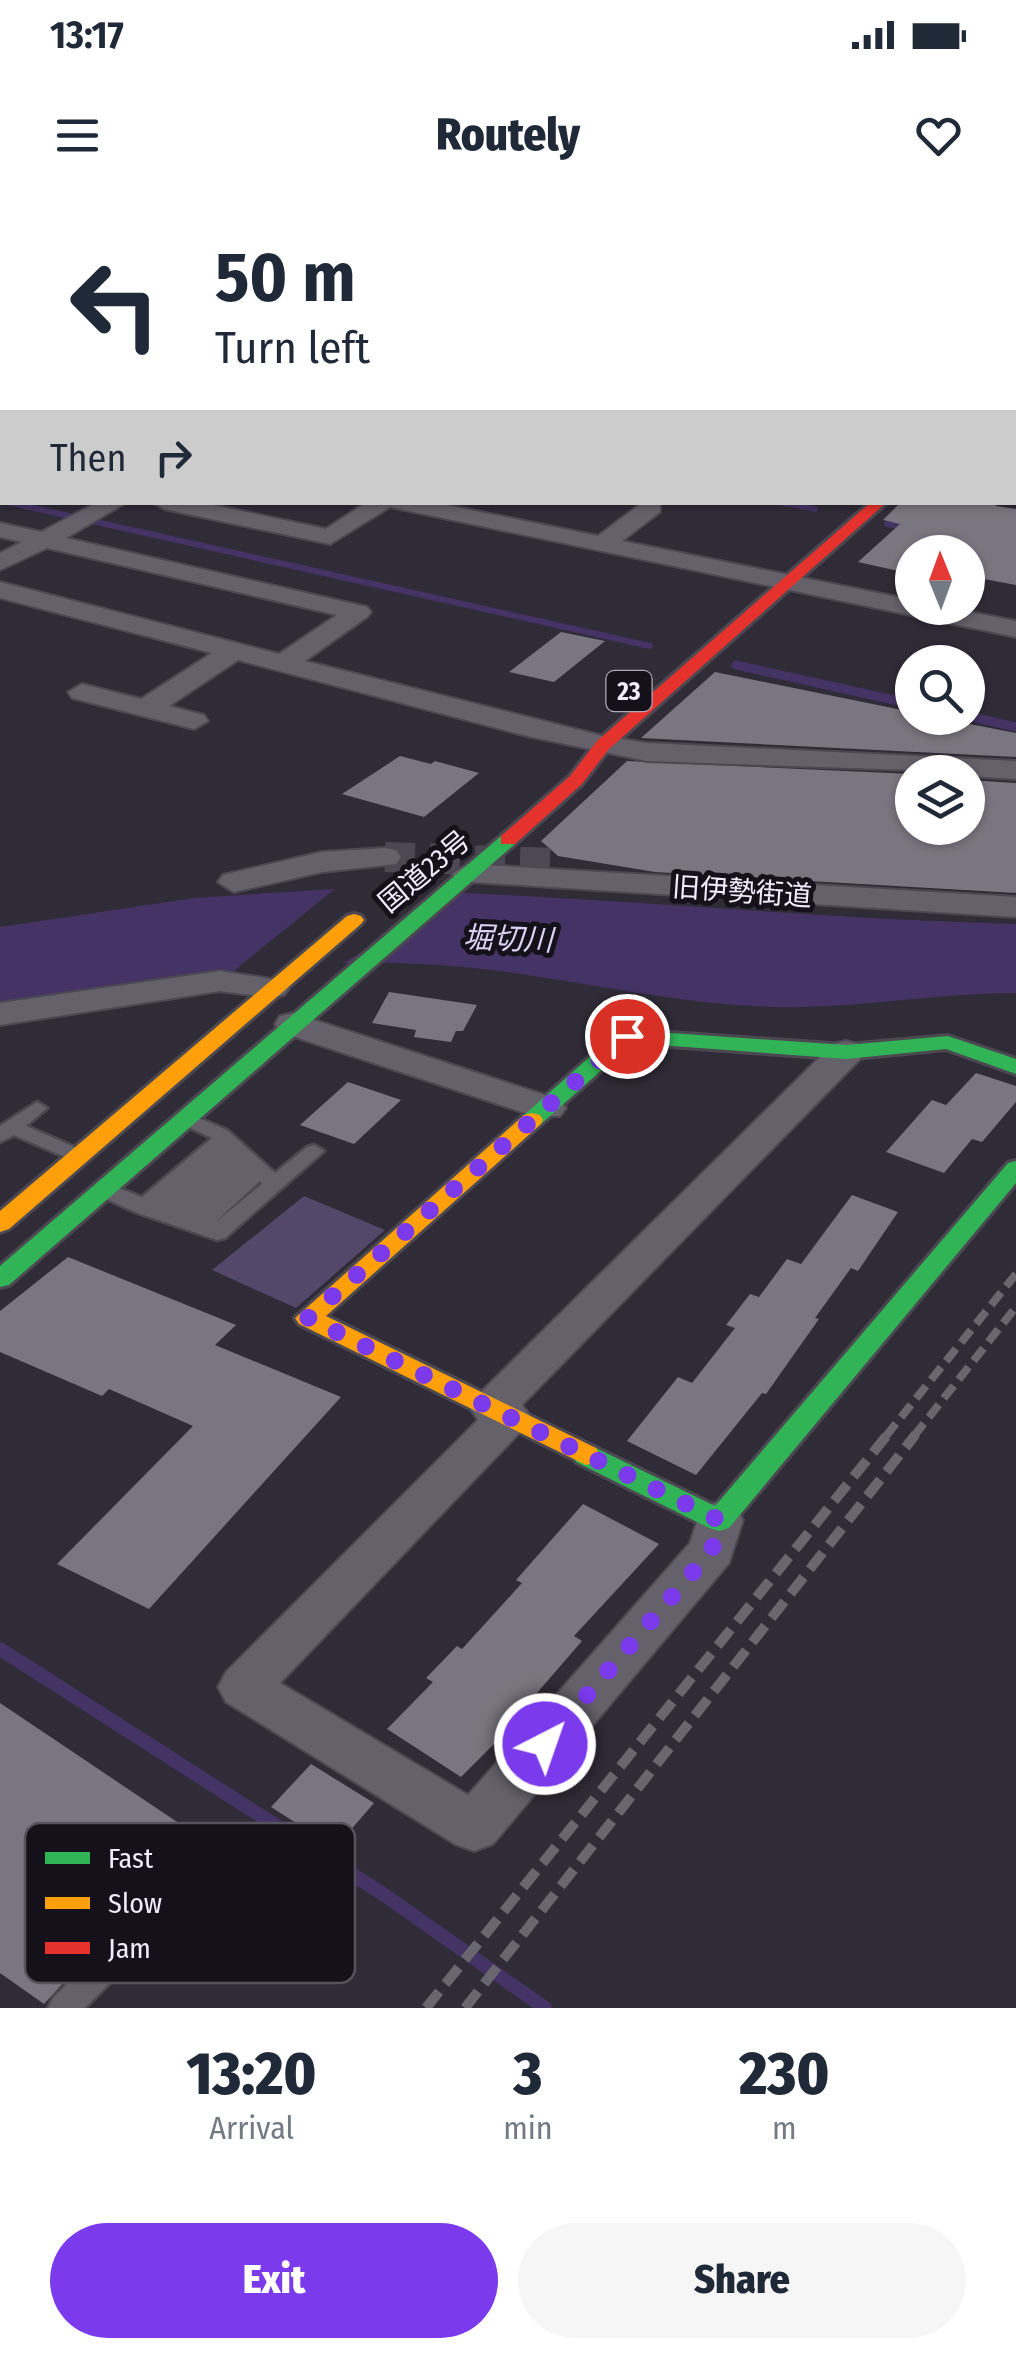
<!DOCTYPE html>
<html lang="en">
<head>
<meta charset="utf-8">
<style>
	:root { --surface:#fff; --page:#f6f6f7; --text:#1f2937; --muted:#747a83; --accent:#7c3aed }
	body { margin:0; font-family:"Fira Sans Condensed","Noto Sans JP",sans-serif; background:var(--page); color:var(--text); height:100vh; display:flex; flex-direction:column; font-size:38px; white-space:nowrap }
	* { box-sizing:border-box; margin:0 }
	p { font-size:32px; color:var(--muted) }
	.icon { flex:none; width:55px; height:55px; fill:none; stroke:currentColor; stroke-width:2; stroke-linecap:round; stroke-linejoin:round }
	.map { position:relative; height:1808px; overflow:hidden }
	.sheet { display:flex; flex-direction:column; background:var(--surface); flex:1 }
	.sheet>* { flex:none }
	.hud { position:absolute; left:0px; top:0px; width:1018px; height:305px; box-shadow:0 2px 8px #0004; background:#fff; color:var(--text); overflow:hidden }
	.needle { width:65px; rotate:359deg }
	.buttons { position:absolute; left:895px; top:335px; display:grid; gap:20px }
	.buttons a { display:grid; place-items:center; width:90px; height:90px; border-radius:50%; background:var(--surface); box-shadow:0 2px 8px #0004; font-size:50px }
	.pin { position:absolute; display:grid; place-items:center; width:85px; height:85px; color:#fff; margin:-42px; border:5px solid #fff; border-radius:50%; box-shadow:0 2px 10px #0007 }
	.me { position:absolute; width:110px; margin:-55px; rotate:41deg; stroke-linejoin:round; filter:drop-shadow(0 0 8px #0008) }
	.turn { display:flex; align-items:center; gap:35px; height:210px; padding:0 50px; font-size:45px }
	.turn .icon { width:130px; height:130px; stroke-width:2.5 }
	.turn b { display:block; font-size:70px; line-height:85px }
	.then { display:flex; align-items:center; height:95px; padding:0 50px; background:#0003; gap:20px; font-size:38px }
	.eta { display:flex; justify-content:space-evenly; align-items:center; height:170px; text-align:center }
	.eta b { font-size:60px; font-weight:800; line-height:70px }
	.action { display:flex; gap:20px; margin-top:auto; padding:20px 50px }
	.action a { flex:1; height:115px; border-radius:60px; background:var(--accent); color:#fff; font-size:40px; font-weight:800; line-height:115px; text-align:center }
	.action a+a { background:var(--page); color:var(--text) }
	.status { display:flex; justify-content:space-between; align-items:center; height:70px; padding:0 50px; background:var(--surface); direction:ltr }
	.status svg { height:28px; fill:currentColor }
	header { display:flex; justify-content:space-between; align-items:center; height:130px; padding:0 50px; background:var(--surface); font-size:45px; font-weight:800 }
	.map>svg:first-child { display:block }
	.green { fill:#53486a }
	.water { fill:#463365 }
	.pier { fill:#2f2b37 }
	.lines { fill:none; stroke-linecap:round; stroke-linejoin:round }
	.stream-far3 { stroke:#463365; stroke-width:5 }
	.stream-far2 { stroke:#463365; stroke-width:6 }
	.stream-far1 { stroke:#463365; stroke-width:9 }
	.stream { stroke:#463365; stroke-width:14 }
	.building { fill:#7a7681 }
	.street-tunnel { stroke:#4c4854; stroke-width:30; stroke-dasharray:30 15; stroke-linecap:butt }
	.lane-casing { stroke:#4b4852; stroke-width:5 }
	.street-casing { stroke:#4b4852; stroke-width:4 }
	.fast-casing { stroke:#4b4852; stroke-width:6 }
	.slow-casing { stroke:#4b4852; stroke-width:6 }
	.jam-casing { stroke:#4b4852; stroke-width:6 }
	.lane { fill:#64616b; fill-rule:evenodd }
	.street { fill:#64616b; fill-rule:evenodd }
	.fast { fill:#30b455; fill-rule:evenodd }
	.slow { fill:#ff9f0a; fill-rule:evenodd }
	.jam { fill:#e5322d; fill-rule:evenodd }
	.rail-far1 { stroke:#6a6670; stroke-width:8; stroke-dasharray:16 8; stroke-linecap:butt }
	.rail { stroke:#6a6670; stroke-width:10; stroke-dasharray:21 10; stroke-linecap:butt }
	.route { stroke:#7c3aed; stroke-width:18; stroke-dasharray:0 32.4 }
	.labels { text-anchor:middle; stroke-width:10; stroke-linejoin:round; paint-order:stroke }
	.shield { fill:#14111b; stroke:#aeaab8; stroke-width:2.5 }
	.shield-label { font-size:25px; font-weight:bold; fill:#f0ecfb }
	.street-label { font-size:28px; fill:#f0ecfb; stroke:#14111b }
	.water-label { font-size:30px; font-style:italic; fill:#dbd1f3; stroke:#14111b }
	.key { fill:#14111b; stroke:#56535e; stroke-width:2.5 }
	.key-label { font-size:28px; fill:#f0ecfb }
</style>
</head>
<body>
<div class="status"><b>13:17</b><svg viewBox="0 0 49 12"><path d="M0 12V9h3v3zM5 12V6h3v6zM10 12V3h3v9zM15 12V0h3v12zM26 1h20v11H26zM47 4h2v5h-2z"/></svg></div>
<header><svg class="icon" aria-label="menu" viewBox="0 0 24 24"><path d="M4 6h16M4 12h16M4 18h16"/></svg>Routely<svg class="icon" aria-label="heart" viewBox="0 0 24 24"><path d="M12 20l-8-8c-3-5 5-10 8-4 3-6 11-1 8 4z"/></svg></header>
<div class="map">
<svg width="1016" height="1808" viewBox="0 0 1016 1808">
	<rect width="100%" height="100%" fill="#2f2b37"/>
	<path class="green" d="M304,996L385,1030L296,1108L212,1070Z"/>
	<path class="water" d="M333,689C561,692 788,718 1016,724V793C935,793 855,809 775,807C657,804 539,769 421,764C280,757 140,783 0,802V727L194,698Z"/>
	<path class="pier" d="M341,684L476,686L336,767L235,770Z"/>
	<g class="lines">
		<path class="stream-far3" d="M227,0L245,2
			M756,0L775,2"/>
		<path class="stream-far2" d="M7,302L650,446
			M780,302L815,309
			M887,324L911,328"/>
		<path class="stream-far1" d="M736,465L912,504
			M968,516L1016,527"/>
		<path class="stream" d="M0,1449L383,1694L545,1808"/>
	</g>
	<path class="building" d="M901,302H998L996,306L1016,309V385L968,376V352H912V374L858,362L900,324L883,320Z
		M561,432L605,441L554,482L509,472Z
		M715,472L912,512V518H938L1016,533V557L641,538Z
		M400,556L431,564L435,561L479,573L424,617L342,594Z
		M627,561L912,574V628H968V580L1016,583V693L655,672L558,656L541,641Z
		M389,792L477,805L463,831H456L451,842L414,837L416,830L372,823Z
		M976,873L1016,886V902L982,942L972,939L944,973L886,952L932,900L946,905Z
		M348,882L401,900L354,944L300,925Z
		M852,995L898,1012L858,1071L851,1068L815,1118L819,1119L766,1194L762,1193L696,1275L627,1241L678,1177L692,1183L735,1128L726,1125L750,1094L759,1097L787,1059L801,1064Z
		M68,1057L236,1125L215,1145L341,1197L149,1409L57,1364L193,1226L109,1189L102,1196L0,1152V1111Z
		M583,1304L659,1344L574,1436L582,1441L537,1493L542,1496L461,1577L387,1529L433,1482L426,1478L457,1446L462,1449L522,1383L516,1380Z
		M0,1503L198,1636L44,1804L0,1773Z
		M311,1564L374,1603L335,1648L271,1607Z"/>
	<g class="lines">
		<path class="street-tunnel" d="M385,657L557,663"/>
		<g class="lane-casing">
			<path id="lane" d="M37,902L47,908L26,926L86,952L89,956L86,960H72L14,935L0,942V926Z
				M187,913L227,930L275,973L307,947L314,945L324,951L225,1038L217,1040L135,1012L98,995L94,990L105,983L142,997L212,938L180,923L177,919L180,915ZM260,981L262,984L213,1024Z
				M186,1672L197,1676L201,1685L197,1694L85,1808H48L53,1798L175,1676Z"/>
		</g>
		<g class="street-casing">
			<path id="street" d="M487,0H520L521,2H489Z
				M1015,66H1016V76H1015Z
				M0,92H2V103H0Z
				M0,178L2,179V191H0Z
				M0,218H2V230H0Z
				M0,260L2,261V275L0,274Z
				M1015,269L1016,270V284L1015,283Z
				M98,302H127L66,338L367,407L371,412L367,417L305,461L603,536L647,543L1016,561V579L968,576V572L647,561L527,536L238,460L169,506L204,515L208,521L194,529L72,498L68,492L82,484L141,499L212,453L0,398V382L279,454L337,415L47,348L0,370V353L22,342L0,337V323L41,332Z
				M153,302H199L326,329L367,302H432L598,336L643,302H660V312L622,341L912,400V408H949L1016,421V437L390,307L330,344L164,309Z
				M385,648L396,650L401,657L396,664L322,672L234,692L218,682L223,675L322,652Z
				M468,664L1016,697V717L457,681L452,674Z
				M220,771L284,781L289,788L284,795L272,798L220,791L0,825V803Z
				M293,813L560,900L566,908L560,916H534L280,832L275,824L280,816Z
				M846,841L859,844L864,852L859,860L522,1205L531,1217L524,1228L280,1483L468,1595L690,1343L702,1307L719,1302L736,1307L743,1320L729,1363L493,1644L474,1651L455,1644L226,1502L218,1487L226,1472L478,1220L470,1208L476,1197L833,844Z"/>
		</g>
		<g class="fast-casing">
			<path id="fast" d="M1016,182V190L1015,191V183Z
				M508,634L517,640L515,644L9,1085L0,1087V1066L501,636Z
				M627,830L846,845L948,836L1016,859V874L946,849L846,859L632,843L540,925H524L521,920L524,915L619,831Z
				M1016,961V983L729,1328L719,1331L709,1328L576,1262L572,1255L576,1248L586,1245L596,1248L715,1306L1008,963Z"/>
		</g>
		<g class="slow-casing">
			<path id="slow" d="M354,714L361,716L364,720L361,724L9,1029L0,1032V1011L347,716Z
				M532,913L540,915L543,920L540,925L326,1116L596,1248L600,1255L596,1262L586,1265L299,1124L295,1118L524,915Z"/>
		</g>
		<g class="jam-casing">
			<path id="jam" d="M871,302H887L609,549L582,584L515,644H501V636L570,576L597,541Z"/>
		</g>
		<use href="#lane" class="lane"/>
		<use href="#street" class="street"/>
		<use href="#fast" class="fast"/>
		<use href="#slow" class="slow"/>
		<use href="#jam" class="jam"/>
		<path class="rail-far1" d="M886,1236L1016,1074
			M914,1236L1016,1107"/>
		<path class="rail" d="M426,1808L888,1234
			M465,1808L916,1234"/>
	</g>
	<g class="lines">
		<path class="route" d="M545,1544L712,1350L719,1320L308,1118L627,836"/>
	</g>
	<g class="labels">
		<rect class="shield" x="606.5" y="471" width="45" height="40" rx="8"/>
		<g class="shield-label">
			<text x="629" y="500">23</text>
		</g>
		<g class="street-label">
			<text transform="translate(424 671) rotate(-40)" y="10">国道23号</text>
			<text transform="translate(742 691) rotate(4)" y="10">旧伊勢街道</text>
		</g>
		<g class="water-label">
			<text transform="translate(508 739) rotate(2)" y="10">堀切川</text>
		</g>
	</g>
	<rect x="25" y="1623" width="330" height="160" rx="15" class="key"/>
	<rect x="45" y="1652" width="45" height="12" fill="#30b455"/>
	<rect x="45" y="1697" width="45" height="12" fill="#ff9f0a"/>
	<rect x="45" y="1742" width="45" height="12" fill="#e5322d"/>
	<g class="key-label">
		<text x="108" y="1668">Fast</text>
		<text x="108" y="1713">Slow</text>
		<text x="108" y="1758">Jam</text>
	</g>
</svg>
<div class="buttons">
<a><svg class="needle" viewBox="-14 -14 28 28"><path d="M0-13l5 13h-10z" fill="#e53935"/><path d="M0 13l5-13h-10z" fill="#747a83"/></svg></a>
<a><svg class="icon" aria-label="search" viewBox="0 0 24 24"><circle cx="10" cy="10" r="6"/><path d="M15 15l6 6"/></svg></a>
<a><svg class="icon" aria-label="layers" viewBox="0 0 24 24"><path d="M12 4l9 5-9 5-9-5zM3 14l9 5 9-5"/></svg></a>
</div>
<div class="pin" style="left:627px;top:836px;background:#d93025"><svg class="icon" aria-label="arrive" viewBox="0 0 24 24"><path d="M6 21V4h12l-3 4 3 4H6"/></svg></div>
<svg class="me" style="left:545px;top:1544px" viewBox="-20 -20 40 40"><circle r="17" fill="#7c3aed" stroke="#fff" stroke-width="3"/><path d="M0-11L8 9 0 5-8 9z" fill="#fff"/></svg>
<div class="hud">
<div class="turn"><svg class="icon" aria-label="left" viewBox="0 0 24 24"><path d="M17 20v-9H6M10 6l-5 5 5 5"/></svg><div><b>50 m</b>Turn left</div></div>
<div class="then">Then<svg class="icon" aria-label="right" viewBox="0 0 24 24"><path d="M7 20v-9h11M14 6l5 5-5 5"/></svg></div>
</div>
</div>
<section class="sheet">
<div class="eta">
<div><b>13:20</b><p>Arrival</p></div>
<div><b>3</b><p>min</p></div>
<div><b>230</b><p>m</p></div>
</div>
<div class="action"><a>Exit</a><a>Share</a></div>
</section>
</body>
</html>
